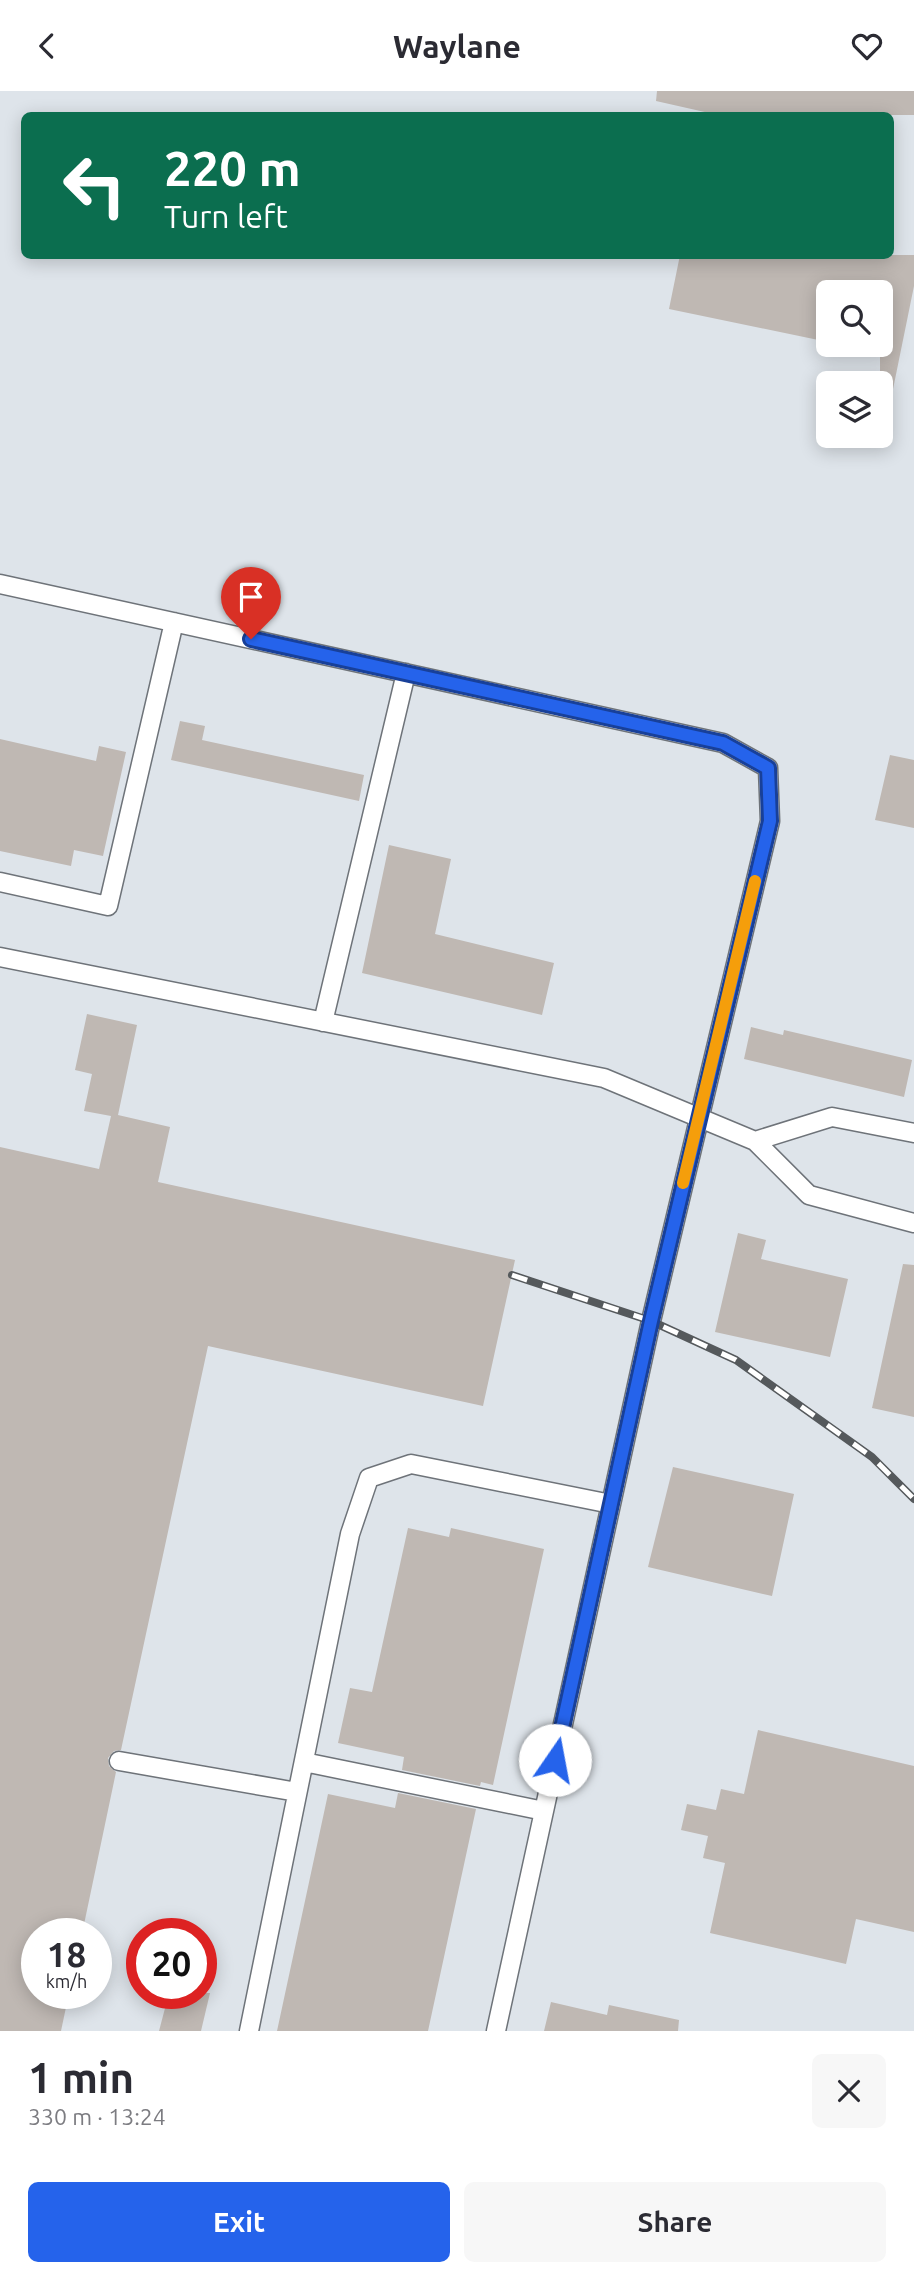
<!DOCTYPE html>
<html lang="en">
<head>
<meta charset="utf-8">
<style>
	:root { --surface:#fff; --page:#f7f7f7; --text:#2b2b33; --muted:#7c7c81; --accent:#2563eb }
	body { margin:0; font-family:Ubuntu,sans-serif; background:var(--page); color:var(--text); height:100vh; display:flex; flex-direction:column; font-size:26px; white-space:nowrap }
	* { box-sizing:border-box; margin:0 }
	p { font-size:23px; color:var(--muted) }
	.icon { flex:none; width:38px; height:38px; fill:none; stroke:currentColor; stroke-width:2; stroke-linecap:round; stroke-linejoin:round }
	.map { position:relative; height:1940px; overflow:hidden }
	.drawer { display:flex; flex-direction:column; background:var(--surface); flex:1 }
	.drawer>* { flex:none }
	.banner { position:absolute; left:21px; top:21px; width:873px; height:147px; border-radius:10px; box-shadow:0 4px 18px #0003; background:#0b6e4f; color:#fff; overflow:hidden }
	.fabs { position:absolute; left:816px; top:189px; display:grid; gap:14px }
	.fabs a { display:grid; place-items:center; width:77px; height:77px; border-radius:10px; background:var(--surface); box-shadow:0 4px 18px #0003; font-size:35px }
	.speed { position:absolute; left:21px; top:1827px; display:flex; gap:14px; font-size:35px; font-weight:700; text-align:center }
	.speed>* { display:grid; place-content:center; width:91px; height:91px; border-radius:50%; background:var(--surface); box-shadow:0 4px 18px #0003; line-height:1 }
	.speed small { font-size:18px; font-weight:400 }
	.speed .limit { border:10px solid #d22; background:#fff; color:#111 }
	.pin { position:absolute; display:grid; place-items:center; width:60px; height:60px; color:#fff; margin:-72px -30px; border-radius:50% 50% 50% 0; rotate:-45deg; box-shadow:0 0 7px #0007 }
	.pin .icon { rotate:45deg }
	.me { position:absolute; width:77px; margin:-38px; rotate:12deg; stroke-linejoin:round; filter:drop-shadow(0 0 5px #0008) }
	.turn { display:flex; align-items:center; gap:24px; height:147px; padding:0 28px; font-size:32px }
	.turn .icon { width:91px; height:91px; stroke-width:2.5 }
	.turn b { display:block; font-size:49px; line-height:60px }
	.round { display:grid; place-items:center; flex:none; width:74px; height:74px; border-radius:10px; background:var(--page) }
	.head { display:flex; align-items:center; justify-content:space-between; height:119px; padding:0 28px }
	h1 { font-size:42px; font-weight:600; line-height:52px }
	.button { display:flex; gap:14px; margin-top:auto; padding:14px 28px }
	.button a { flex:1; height:80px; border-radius:10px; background:var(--accent); color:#fff; font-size:28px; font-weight:600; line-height:80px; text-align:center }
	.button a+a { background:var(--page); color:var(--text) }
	header { display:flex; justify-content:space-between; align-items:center; height:91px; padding:0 28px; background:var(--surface); font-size:32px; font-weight:600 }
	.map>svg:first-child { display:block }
	.building { fill:#bfb8b3 }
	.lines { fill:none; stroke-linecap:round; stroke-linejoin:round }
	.service-casing { stroke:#6e7379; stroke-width:21 }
	.service { stroke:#fff; stroke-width:18 }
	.rail-casing { stroke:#55595c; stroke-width:8 }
	.rail { stroke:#fff; stroke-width:5; stroke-dasharray:16; stroke-linecap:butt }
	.route-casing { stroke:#184099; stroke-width:18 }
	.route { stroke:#2563eb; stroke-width:12 }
	.slow { stroke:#f59e0b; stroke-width:12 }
</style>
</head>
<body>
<header><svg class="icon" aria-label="back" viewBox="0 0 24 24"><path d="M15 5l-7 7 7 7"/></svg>Waylane<svg class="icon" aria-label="heart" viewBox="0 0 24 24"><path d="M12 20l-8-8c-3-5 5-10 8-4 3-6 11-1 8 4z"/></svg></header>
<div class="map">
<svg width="914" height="1940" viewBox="0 0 914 1940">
	<rect width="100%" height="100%" fill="#dee4ea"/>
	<path class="building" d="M657,0H914V24H718L656,10Z
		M680,164H914V195L892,303L880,302V201H828V251L669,218Z
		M180,630L205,635L202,649L364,684L359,710L171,669Z
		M0,648L96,670L99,655L126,661L103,765L74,759L71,775L0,760Z
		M890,664L914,669V737L875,729Z
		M389,754L451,768L435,843L554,872L542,924L362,882Z
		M87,923L137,934L118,1024L170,1036L158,1091L515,1169L483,1315L208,1255L121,1659L114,1660L108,1667L109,1675L116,1681L82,1843H37V1902H69L61,1940H0V1056L99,1078L111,1025L84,1020L92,983L75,979Z
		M751,936L783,944L784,939L912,969L904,1006L744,968Z
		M738,1142L766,1149L761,1168L848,1188L830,1266L715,1241Z
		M903,1173L914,1174V1326L872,1317Z
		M673,1376L794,1403L772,1505L648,1476Z
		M408,1437L449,1446L451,1437L544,1458L493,1694L481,1691L480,1695L402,1679L404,1666L338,1652L350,1597L372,1601Z
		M758,1639L914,1675V1841L856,1828L846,1873L710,1842L725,1772L703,1767L708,1745L681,1739L687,1713L716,1719L721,1698L744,1703Z
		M398,1702L476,1718L428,1940H277L328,1703L395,1717Z
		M169,1902H210L201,1940H159Z
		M551,1911L607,1924L609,1914L679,1929L678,1940H544Z"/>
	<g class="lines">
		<g class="service-casing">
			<path id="service" d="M0,493L723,652L768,677L770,730L651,1230L496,1940
				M0,791L108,815L174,531
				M0,866L604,987L755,1050L809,1104L914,1132
				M323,931L406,582
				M755,1050L832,1026L914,1042
				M119,1670L297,1701
				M304,1671L544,1720
				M249,1940L350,1443L369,1387L411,1373L611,1413"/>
		</g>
		<use href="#service" class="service"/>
		<g class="rail-casing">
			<path id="rail" d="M512,1184L651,1230L736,1269L872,1366L914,1408"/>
		</g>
		<use href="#rail" class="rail"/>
	</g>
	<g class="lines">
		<g class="route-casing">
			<path id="route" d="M251,548L723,652L768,677L770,730L651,1230L555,1669"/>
		</g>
		<use href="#route" class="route"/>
		<path class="slow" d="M683,1092L755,790"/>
	</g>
</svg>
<div class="fabs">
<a><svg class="icon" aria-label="search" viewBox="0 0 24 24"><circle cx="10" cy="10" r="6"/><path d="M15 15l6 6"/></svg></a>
<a><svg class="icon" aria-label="layers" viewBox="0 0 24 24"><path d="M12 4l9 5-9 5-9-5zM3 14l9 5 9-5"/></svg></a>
</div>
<div class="speed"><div>18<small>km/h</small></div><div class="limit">20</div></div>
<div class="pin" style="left:251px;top:548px;background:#d93025"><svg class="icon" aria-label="arrive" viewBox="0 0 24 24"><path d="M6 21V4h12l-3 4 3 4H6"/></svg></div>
<svg class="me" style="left:555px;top:1669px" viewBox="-20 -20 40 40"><circle r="19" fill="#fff"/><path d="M0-13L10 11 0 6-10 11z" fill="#2563eb"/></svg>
<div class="banner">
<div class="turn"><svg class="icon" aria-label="left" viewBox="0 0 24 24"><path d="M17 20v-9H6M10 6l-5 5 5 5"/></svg><div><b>220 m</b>Turn left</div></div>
</div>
</div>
<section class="drawer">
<div class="head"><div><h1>1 min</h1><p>330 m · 13:24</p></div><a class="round"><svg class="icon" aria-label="close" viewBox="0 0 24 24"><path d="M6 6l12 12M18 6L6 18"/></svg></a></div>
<div class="button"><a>Exit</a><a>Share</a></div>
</section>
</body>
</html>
